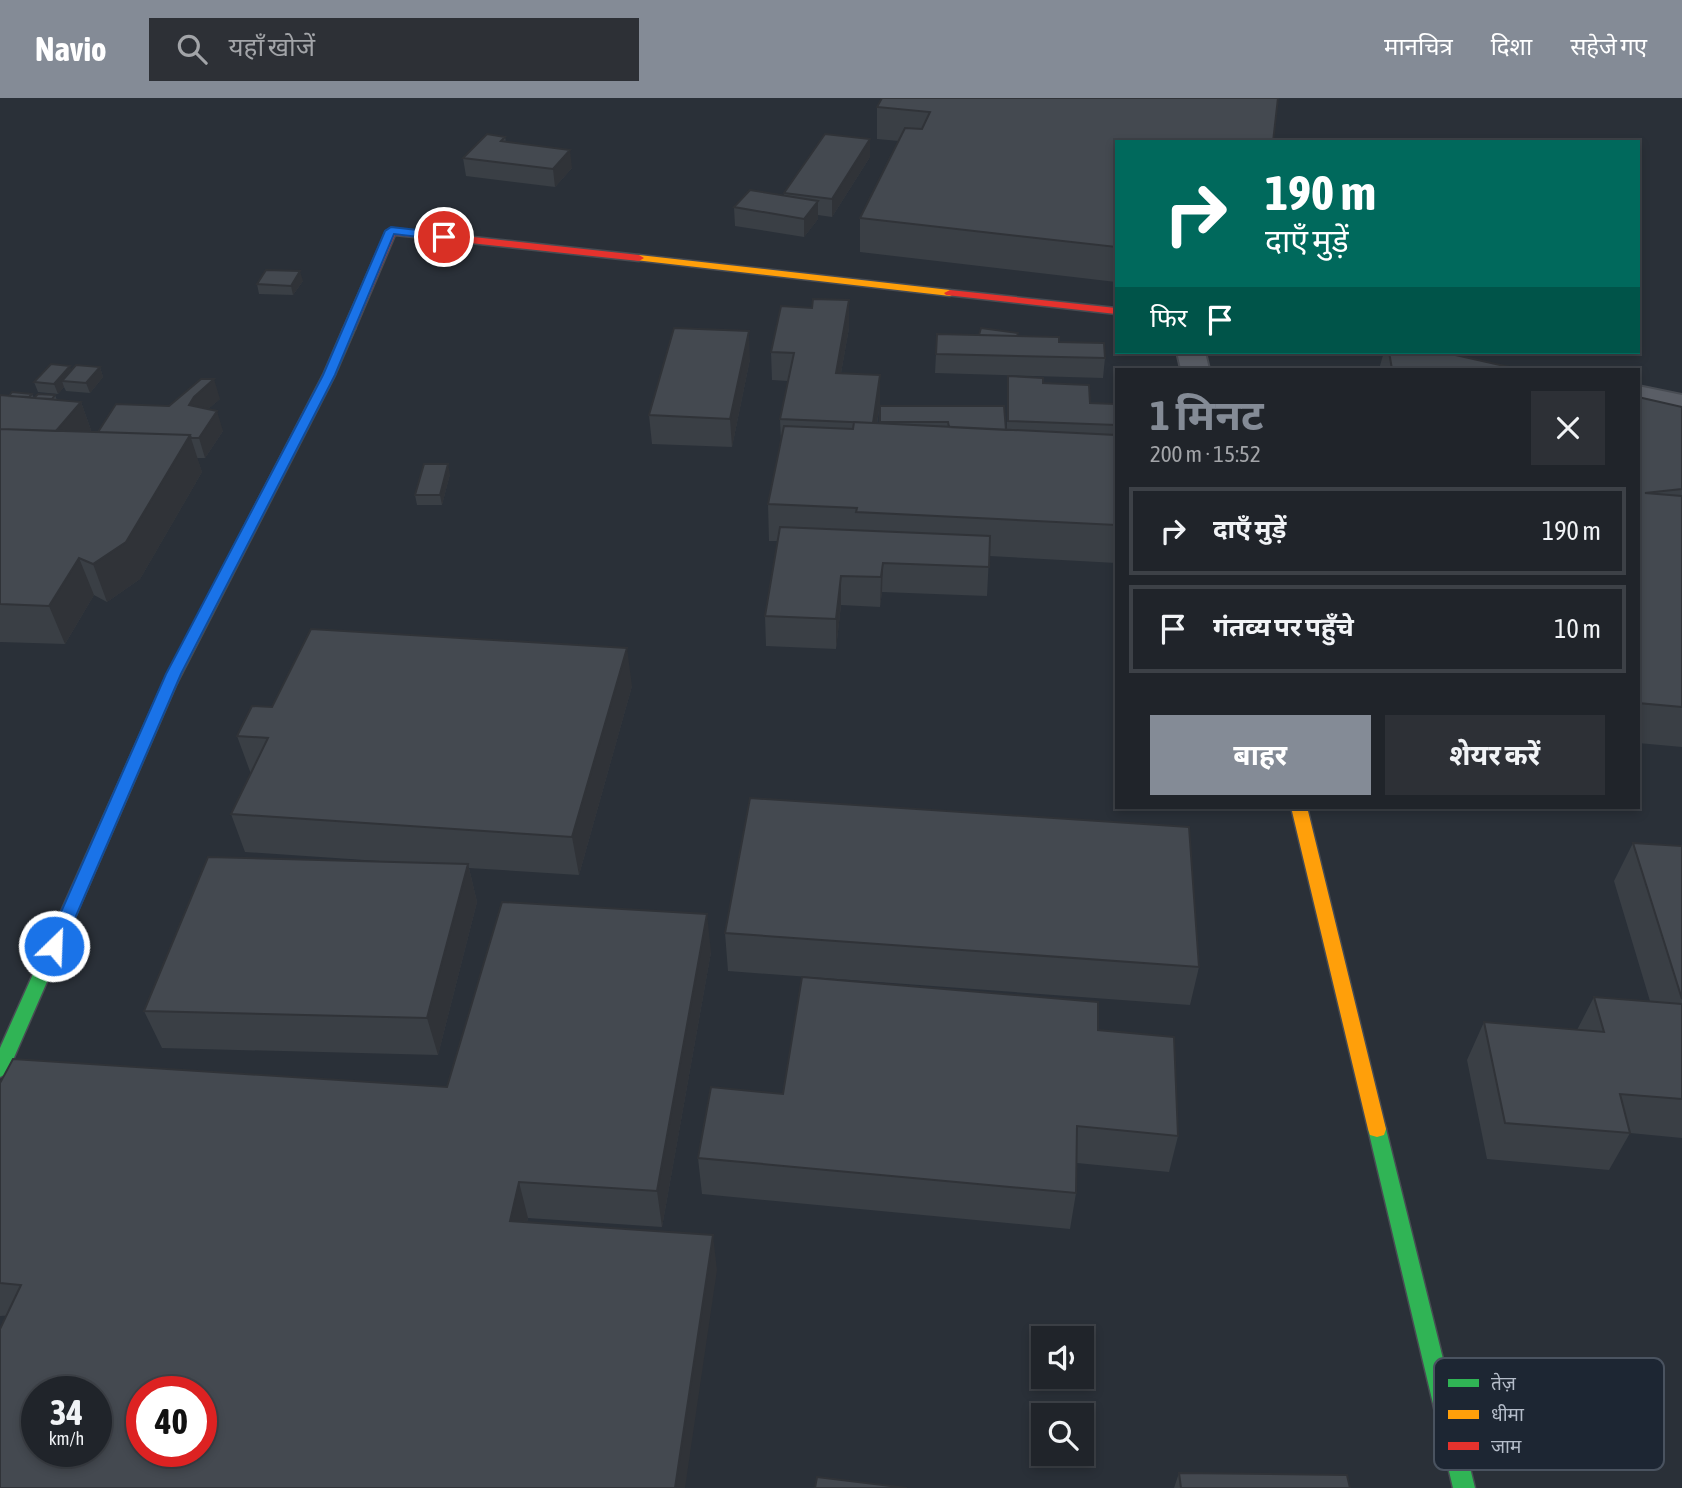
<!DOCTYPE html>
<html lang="hi">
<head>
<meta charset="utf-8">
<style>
	:root { --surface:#20242a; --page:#2d3036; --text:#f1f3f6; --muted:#a2a4a8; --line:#3d4147; --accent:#848b96 }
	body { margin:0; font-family:"Asap Condensed","Noto Sans Devanagari",sans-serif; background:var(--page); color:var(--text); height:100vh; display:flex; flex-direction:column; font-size:26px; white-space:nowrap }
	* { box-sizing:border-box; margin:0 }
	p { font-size:23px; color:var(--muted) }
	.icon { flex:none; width:38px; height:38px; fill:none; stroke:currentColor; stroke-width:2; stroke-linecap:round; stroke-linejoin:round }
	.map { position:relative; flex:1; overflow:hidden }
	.side { position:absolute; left:1115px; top:270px; width:525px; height:441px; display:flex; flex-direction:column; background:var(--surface); border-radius:0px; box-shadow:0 4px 10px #0003,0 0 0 2px var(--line) }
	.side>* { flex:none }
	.hud { position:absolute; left:1115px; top:42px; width:525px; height:214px; border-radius:0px; box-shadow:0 4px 10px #0003,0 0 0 2px var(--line); background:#00695c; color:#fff; overflow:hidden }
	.fabs { position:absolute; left:1031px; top:1228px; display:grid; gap:14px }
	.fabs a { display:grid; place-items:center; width:63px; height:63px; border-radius:0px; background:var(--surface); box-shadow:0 4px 10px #0003,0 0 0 2px var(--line); font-size:35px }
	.speed { position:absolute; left:21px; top:1278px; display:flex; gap:14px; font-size:35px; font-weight:700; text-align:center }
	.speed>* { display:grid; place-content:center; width:91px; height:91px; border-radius:50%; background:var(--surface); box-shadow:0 4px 10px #0003,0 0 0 2px var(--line); line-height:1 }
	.speed small { font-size:18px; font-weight:400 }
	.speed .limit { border:10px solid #d22; background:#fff; color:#111 }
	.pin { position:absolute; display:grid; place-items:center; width:60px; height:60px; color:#fff; margin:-30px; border:4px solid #fff; border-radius:50%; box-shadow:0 2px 7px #0007 }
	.me { position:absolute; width:77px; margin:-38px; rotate:24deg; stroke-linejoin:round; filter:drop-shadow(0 0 5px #0008) }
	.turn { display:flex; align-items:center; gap:24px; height:147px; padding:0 35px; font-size:32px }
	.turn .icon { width:91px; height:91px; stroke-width:2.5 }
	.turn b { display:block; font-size:49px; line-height:60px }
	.then { display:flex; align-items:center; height:66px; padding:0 35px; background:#0003; gap:14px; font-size:26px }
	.round { display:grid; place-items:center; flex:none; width:74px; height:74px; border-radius:0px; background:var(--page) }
	.overview { display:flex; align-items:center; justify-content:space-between; height:119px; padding:0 35px }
	h1 { font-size:42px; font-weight:700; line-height:52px; color:var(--accent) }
	.action { display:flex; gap:14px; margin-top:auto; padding:14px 35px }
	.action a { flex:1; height:80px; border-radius:0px; background:var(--accent); color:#fff; font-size:28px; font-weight:700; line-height:80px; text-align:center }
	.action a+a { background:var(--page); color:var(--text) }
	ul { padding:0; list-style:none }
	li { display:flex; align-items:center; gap:21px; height:88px; margin:0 14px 10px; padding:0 21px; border:4px solid var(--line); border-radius:0px }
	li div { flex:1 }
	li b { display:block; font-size:26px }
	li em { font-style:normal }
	header { display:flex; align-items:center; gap:42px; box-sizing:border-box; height:98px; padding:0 35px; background:var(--accent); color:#fff }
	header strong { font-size:33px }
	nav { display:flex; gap:38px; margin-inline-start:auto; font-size:24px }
	.search { width:490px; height:63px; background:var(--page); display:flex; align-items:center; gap:18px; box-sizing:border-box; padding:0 24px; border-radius:0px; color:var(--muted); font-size:26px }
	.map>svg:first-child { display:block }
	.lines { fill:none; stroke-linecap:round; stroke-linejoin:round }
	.street-casing { stroke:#484c53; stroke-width:4 }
	.fast-casing { stroke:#484c53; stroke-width:3 }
	.slow-casing { stroke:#484c53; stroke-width:3 }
	.jam-casing { stroke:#484c53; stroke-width:3 }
	.street { fill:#5a5e66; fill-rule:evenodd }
	.fast { fill:#30b455; fill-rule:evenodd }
	.slow { fill:#ff9f0a; fill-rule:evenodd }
	.jam { fill:#e5322d; fill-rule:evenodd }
	.wall { fill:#3a3f45 }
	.shaded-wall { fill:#303338 }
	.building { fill:#444950; stroke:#303338; stroke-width:2; fill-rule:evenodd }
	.route { fill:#1a73e8; stroke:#114b97; stroke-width:2 }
	.key { fill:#1d2633; stroke:#4a5360; stroke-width:2 }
	.key-label { font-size:19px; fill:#b4bcc9 }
</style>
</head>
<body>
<header>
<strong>Navio</strong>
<div class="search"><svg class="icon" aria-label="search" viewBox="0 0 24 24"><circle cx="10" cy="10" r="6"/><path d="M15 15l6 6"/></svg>यहाँ खोजें</div>
<nav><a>मानचित्र</a><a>दिशा</a><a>सहेजे गए</a></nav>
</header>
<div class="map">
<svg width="1682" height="1390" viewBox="0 0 1682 1390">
	<rect width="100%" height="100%" fill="#2a3038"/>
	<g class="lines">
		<g class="street-casing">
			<path id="street" d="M1177,254H1205L1209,271H1181Z
				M1638,288L1682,297V315L1638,306Z"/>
		</g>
		<g class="fast-casing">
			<path id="fast" d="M170,580L177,585L9,971L6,976L0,979V950L163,585Z
				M1377,1023L1384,1025L1386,1031L1475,1390H1453L1368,1031L1370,1025Z"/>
		</g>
		<g class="slow-casing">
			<path id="slow" d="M639,157L950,192L956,195L950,198L635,162V158Z
				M349,228L355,231L335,277L177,585L175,588H165L163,585L323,277L343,231Z
				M1291,709H1307L1386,1031L1384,1037L1377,1039L1370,1037L1368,1031Z"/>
		</g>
		<g class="jam-casing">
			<path id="jam" d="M391,130L639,157L644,160L639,163L395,137L355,231L345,233L343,231L386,133Z
				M950,192L1116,210V216L946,197L944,195Z"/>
		</g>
		<use href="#street" class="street"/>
		<use href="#fast" class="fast"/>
		<use href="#slow" class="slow"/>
		<use href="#jam" class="jam"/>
	</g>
	<path class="wall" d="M882,0L1116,44V184L860,154V120L899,43L877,41V9Z
		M505,39L506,44L572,70L555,89L466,78L463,60Z
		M870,59L832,119L818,117V121L804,139L735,128L734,109L784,97V95Z
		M303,183L293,197L259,196L257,186Z
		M849,202V230L841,275L880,277V306L877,326H880V308L1007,332V298L1008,278L1043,285L1090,305L1116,306V465L989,458L987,498L882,494L880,509L841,507L836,551L766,548L765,518L778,443H769L768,406L781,345L780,321L788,283L772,282L771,254L812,210Z
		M1018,235V238L1059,244L1105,260L1103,280L935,275L937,236L979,237Z
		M1384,254H1442L1518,271H1379Z
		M750,261L732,349L652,346L649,317Z
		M100,269L103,279L90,295L66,293L64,289L58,296L38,294L34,284L72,272Z
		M32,296L34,300L55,297L57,302L81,304L91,332L90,334H98L169,308L220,301L208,311L223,333L205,360H197L202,374L140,481L107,504L94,497L65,546L0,544V297L9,298Z
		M1638,299L1682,309V649L1638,645Z
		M450,376L442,407H417L415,397Z
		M632,588L579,777L469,770L477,804L438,957L162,950L144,913L379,763L245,754L231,716L251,676L237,638L272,609Z
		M1633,745L1682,748V1040L1630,1035L1609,1072L1487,1061L1467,962L1484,924L1577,932L1594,899L1650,903L1614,783Z
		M725,835L1199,869L1190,907L728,873Z
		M711,854L662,1129L528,1120L527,1124L717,1172L0,1218V985L447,989Z
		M1098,932L1178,1038L1169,1074L1077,1065L1076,1095L1070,1131L702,1096L698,1060L783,996Z
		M1179,1375L1350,1390H1174Z"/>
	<path class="shaded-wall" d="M870,41V59L832,119V101Z
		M570,52L572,70L555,89L553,71Z
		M818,103V121L804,139V121Z
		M300,173L303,183L293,197L291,188Z
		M849,202V230L836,303V275Z
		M749,233L750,261L732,349L730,321Z
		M70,268L74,278L62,283L64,289L58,296L54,286Z
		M100,269L103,279L90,295L86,285Z
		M880,277V306L872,355L873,326Z
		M214,281L220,301L200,318L189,307L194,299Z
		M81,304L91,332L61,368L50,340Z
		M217,313L223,333L205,360L199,340Z
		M190,337L202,374L140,481L107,504L93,466Z
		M448,366L450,376L442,407L440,397Z
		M79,460L94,497L65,546L49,508Z
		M883,465L882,494L880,509L881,479Z
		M841,478V507L836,551V521Z
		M627,550L632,588L579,777L572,739Z
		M468,766L477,804L438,957L427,920Z
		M707,816L711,854L662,1129L657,1093Z
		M519,1084L528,1120L519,1158L510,1123Z
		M713,1137L717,1172L685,1390H675Z"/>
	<path class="building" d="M882,0H1278L1273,44H1116V149L860,120L905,30L922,31L930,14L877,9Z
		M487,36L505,39L501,43L570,52L553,71L463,60Z
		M825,36L870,41L832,101L784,95Z
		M750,92L818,103L804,121L734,109Z
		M266,172L300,173L291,188L257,186Z
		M813,201L849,202L836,275L880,277L873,325L780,321L794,255L771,254L781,208L812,210Z
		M674,230L749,233L730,321L649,317Z
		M981,230L1018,235L1017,238L979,237Z
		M937,236L1059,239V244L1104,245L1105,260L936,256Z
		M1389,254H1442L1518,271H1392Z
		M51,266L70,268L54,286L34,284Z
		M76,267L100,269L86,285L62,283Z
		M1008,278L1043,280V285L1089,287L1090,305L1116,306V327L1008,323Z
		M201,281H214L194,299L189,307L217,313L199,340H191L190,337L98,334L116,306L169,308Z
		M12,294L32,296L29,299L9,298Z
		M38,296L55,297L52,301L34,300Z
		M0,297L81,304L56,333L0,331Z
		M1638,299L1682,309V391L1645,395L1682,398V609L1638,605Z
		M880,308H1004L1006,332L949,329L948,324H880Z
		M854,324L1116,337V427L856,414L857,410L768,406L784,328L853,331Z
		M0,331L190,337L126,444L93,466L79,460L49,508L0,506Z
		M424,366H448L440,397H415Z
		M780,429L990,438L989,469L883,465L881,479L841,478L836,521L765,518Z
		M311,531L627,550L572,739L231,716L268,640L237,638L252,608L272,609Z
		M750,700L1189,729L1199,869L725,835Z
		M1633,745L1682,748V901Z
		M208,759L468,766L427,920L144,913Z
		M502,804L707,816L657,1093L519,1084L510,1123L713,1137L675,1390H0V1231L21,1187L0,1185V985L13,961L447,989ZM37,1293H96V1353H37ZM142,1293H201V1353H142Z
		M802,879L1098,904V932L1174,939L1178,1038L1077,1028L1076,1095L698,1060L711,989L783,996Z
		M1594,899L1682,906V1001L1620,996L1630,1035L1505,1025L1484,924L1604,934Z
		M1179,1375L1347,1377L1350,1390H1181Z
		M817,1379L907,1390H815Z"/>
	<path class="route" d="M391,129L444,135L449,139L444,142L394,136L335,277L181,576L63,848L60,852H48L46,848L166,576L323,277L385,133Z"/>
	<rect x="1434" y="1260" width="230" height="112" rx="10" class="key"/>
	<rect x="1448" y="1281" width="31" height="8" fill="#30b455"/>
	<rect x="1448" y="1312" width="31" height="9" fill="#ff9f0a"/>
	<rect x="1448" y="1344" width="31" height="8" fill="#e5322d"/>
	<g class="key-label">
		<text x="1491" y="1292">तेज़</text>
		<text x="1491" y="1323">धीमा</text>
		<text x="1491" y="1355">जाम</text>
	</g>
</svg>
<div class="fabs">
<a><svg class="icon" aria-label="sound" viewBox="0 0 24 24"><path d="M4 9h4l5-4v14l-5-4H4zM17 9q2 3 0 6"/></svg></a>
<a><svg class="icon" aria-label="search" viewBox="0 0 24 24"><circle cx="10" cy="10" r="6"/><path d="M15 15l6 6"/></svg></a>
</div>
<div class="speed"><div>34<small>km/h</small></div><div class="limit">40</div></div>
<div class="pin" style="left:444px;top:139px;background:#d93025"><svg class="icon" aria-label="arrive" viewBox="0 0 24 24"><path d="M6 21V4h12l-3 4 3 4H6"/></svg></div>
<svg class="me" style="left:54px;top:848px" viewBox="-20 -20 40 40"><circle r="17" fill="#1a73e8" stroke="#fff" stroke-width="3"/><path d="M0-11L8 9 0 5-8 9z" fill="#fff"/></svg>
<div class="hud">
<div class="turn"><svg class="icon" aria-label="right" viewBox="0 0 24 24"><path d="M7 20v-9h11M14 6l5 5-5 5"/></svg><div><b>190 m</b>दाएँ मुड़ें</div></div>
<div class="then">फिर<svg class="icon" aria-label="arrive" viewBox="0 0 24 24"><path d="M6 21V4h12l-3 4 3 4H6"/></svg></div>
</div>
<section class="side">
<div class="overview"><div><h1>1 मिनट</h1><p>200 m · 15:52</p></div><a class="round"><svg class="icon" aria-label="close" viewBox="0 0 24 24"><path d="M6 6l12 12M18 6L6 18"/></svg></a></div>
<ul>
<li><svg class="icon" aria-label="right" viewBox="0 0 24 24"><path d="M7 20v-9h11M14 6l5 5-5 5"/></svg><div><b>दाएँ मुड़ें</b></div><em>190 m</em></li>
<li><svg class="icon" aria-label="arrive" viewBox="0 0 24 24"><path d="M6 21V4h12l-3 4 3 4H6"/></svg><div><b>गंतव्य पर पहुँचे</b></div><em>10 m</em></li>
</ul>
<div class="action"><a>बाहर</a><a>शेयर करें</a></div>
</section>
</div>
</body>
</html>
